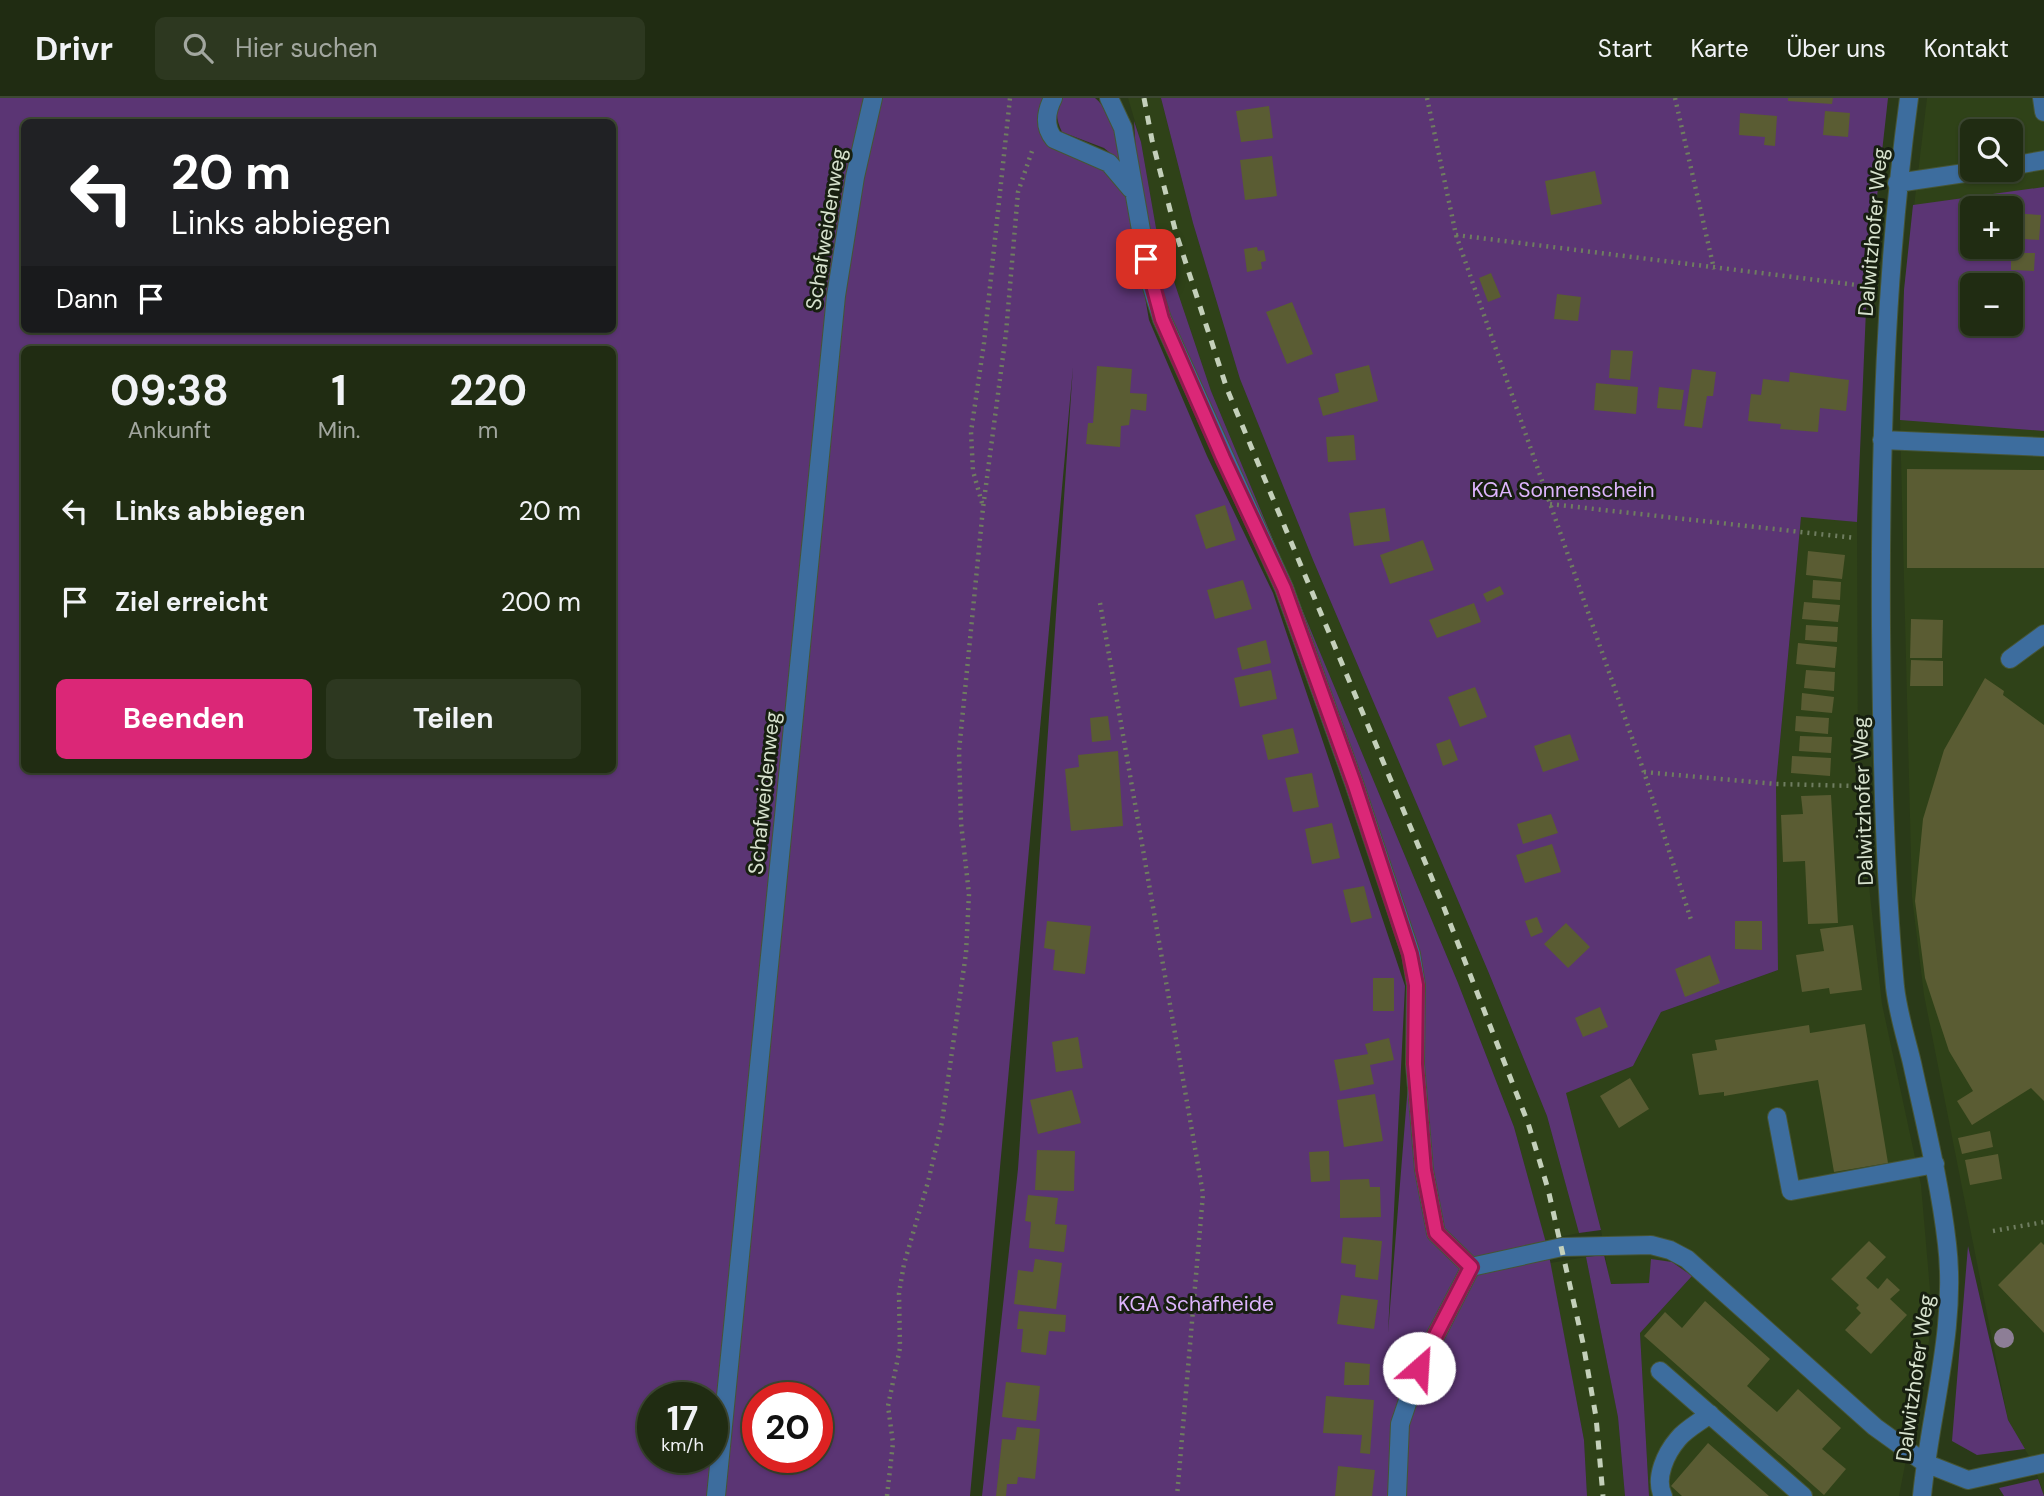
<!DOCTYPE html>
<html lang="de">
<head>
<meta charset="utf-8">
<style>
	:root { --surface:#202c12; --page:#2d3820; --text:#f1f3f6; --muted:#a2a79f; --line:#3d4832; --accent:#db2777 }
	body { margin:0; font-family:"DM Sans",sans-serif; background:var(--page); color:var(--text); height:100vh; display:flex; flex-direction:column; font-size:26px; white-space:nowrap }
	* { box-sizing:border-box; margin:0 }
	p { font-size:23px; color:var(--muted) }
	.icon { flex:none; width:38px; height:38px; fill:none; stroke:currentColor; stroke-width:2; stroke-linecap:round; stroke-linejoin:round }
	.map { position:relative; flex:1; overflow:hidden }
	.sheet { position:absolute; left:21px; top:248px; width:595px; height:427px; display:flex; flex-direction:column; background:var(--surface); border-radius:10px; box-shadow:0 2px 5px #0004,0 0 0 2px var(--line) }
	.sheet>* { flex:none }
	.hud { position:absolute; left:21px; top:21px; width:595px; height:214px; border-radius:10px; box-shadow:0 2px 5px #0004,0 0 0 2px var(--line); background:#202124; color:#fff; overflow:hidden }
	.fabs { position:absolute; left:1960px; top:21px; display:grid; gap:14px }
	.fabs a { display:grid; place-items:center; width:63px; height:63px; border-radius:10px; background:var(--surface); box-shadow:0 2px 5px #0004,0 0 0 2px var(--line); font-size:35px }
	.speed { position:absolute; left:637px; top:1284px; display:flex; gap:14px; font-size:35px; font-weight:700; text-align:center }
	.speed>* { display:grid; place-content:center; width:91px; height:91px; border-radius:50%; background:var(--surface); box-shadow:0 2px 5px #0004,0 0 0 2px var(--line); line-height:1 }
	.speed small { font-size:18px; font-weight:400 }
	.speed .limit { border:10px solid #d22; background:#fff; color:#111 }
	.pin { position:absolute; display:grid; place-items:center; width:60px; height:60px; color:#fff; margin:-30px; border-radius:14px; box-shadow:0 4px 10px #0006 }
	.me { position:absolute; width:77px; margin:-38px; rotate:26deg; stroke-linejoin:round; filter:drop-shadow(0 0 5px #0008) }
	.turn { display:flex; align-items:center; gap:24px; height:147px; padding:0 35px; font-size:32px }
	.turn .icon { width:91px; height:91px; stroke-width:2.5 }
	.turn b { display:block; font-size:49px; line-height:60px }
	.then { display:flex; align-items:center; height:66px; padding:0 35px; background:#0003; gap:14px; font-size:26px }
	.eta { display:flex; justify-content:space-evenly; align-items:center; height:119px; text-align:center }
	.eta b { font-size:42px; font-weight:700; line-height:49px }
	.primary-button { display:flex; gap:14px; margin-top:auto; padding:14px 35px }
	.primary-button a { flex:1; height:80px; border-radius:10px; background:var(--accent); color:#fff; font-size:28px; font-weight:700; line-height:80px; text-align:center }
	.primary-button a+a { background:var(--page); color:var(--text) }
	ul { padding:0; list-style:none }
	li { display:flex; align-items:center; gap:21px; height:91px; padding:0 35px }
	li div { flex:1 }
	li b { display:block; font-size:26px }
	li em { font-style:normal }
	header { display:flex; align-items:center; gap:42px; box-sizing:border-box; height:98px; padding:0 35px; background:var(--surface); border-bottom:2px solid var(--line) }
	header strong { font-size:33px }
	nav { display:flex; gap:38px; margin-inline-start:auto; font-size:24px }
	.search { width:490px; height:63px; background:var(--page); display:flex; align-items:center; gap:18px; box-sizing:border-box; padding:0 24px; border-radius:10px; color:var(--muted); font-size:26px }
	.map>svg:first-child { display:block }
	.built { fill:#2f4218; fill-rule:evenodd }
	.green { fill:#5b3574; fill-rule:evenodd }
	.building { fill:#5a5c33 }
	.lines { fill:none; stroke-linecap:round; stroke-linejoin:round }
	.minor-casing { stroke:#465535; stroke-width:20 }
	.path { stroke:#6f7d60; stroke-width:4.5; stroke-dasharray:2 5; stroke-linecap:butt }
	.minor { stroke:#3d6d9e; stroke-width:18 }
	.rail { stroke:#c4d0ba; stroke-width:5; stroke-dasharray:9 9; stroke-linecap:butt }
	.tree { fill:#8d7e96 }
	.route-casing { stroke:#8e194d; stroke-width:18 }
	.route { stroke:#db2777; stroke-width:12 }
	.labels { text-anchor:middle; stroke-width:6; stroke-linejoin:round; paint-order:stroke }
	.street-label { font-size:21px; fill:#d7e2ce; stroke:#171f10 }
	.park-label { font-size:21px; fill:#deb5fd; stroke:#171f10 }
</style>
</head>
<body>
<header>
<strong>Drivr</strong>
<div class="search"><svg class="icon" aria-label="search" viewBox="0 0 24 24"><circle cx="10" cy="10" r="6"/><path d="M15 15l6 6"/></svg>Hier suchen</div>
<nav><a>Start</a><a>Karte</a><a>Über uns</a><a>Kontakt</a></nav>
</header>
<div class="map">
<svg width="2044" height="1398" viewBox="0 0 2044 1398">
	<rect width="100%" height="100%" fill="#2a3a18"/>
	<path class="built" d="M1128,0H1161L1193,125L1240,281L1313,462L1488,873L1547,1018L1579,1135L1545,1142L1514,1029L1458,885L1211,293L1156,130L1141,44Z
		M1927,0H2044V1398L2034,1367L2008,1322L1924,897L1912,799L1900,322L1904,192ZM1972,33H2011V72H1972ZM1972,110H2011V149H1972ZM1972,187H2011V226H1972Z
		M1801,418L1857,424L1858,688L1882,906L1921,1087L1930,1192L1929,1243L1899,1398H1649L1640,1235L1692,1178L1652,1161L1649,1185L1610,1186L1601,1132L1565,995L1633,968L1661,914L1778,872L1776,686Z
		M1586,1159L1618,1319L1625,1398H1587L1584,1342L1550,1165Z"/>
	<path class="green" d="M0,0H1045L1039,21L1110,74L1127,95L1149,222L1207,358L1273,495L1405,888L1388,1235L1416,887L1322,598L1162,221L1137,72L1134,23L1141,44L1156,130L1211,293L1458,885L1514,1029L1548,1152L1584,1342L1587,1398H982L1018,1071L1073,269L970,1398H0ZM24,24H612V231H24ZM24,252H612V672H24ZM653,1300H712V1360H653ZM758,1300H817V1360H758Z
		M1063,0H1095C1114,16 1116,41 1120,63L1104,50L1062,34C1056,21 1054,11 1063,0Z
		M1161,0H1888L1867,188L1857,424L1801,419L1776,686L1778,872L1661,914L1633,968L1566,995L1601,1132L1579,1135L1547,1018L1488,873L1313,462L1240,281L1193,125Z
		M2044,89V333L1900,322L1904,192L1913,107ZM1972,110H2011V149H1972ZM1972,187H2011V226H1972Z
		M1968,1148L2008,1322L2025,1351L1977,1357L1952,1343Z
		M1604,1157L1611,1186L1649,1185L1651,1161L1672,1164L1692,1178L1640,1235L1649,1398H1625L1618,1319L1586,1159Z
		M2038,1381L2044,1398H2004L1999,1390Z"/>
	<path class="building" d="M1788,0H1833L1832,6L1788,3Z
		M1269,8L1273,40L1241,44L1236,13Z
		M1825,13L1850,15L1848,39L1823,37Z
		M1740,15L1777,18L1775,48L1764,47L1765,39L1739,37Z
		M1272,58L1277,98L1245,102L1240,62Z
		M1595,73L1602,106L1551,117L1545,83Z
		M2011,115L2041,117L2039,142L2011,140Z
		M1257,149L1258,153L1264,152L1266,163L1261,164L1262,171L1247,174L1244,151Z
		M2011,155H2035L2034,173L2011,172Z
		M1491,175L1501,199L1488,204L1479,180Z
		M1557,196L1581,199L1578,223L1554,221Z
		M1292,204L1313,256L1287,266L1266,214Z
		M1611,252L1633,253L1630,282L1609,280Z
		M1369,267L1378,303L1323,318L1318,300L1339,294L1335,276Z
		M1097,268L1132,271L1130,295L1147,296L1146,313L1131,311L1129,327L1121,328L1120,349L1086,346L1088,325H1093Z
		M1692,271L1716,274L1713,298H1707L1702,330L1684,328Z
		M1790,274L1849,282L1846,313L1820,310L1818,334L1780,331L1781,326L1748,323L1751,296L1761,297L1763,281L1789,284Z
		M1596,285L1638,289L1636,316L1594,312Z
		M1659,289L1684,292L1681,312L1657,310Z
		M1354,337L1356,362L1328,364L1326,339Z
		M1907,371L2044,372V470H1907Z
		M1225,407L1236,442L1206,451L1195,417Z
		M1385,410L1390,443L1354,448L1349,415Z
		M1423,442L1434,472L1390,486L1380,457Z
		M1808,453L1845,457L1842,481L1806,477Z
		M1243,482L1252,511L1215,521L1207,492Z
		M1813,482L1841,484L1840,502L1812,500Z
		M1500,488L1504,496L1487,504L1483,496Z
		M1804,504L1840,507L1838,524L1802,521Z
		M1474,505L1481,524L1437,540L1429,522Z
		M1911,521L1943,522L1942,560H1910Z
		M1806,527L1838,529L1837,544L1805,542Z
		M1266,542L1271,565L1242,572L1237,550Z
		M1798,545L1837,549L1835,570L1796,566Z
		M1911,562L1943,563V588H1910Z
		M1271,572L1277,601L1240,609L1234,580Z
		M1806,572L1835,574L1834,593L1804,590Z
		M1985,580L2004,593L2003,597L2044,627V1003L2031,990L1972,1027L1957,1003L1973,993L1949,953L1925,880L1915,803L1923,721L1944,652Z
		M1475,589L1487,619L1460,629L1448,599Z
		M1802,595L1834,599L1832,615L1801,612Z
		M1108,618L1111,642L1092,644L1090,620Z
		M1796,618L1829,620L1828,636L1795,633Z
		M1293,630L1299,655L1268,662L1262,637Z
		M1570,636L1579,662L1543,674L1534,648Z
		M1800,638L1832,639L1831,655L1799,653Z
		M1450,641L1458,662L1443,668L1436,646Z
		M1118,653L1123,728L1071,733L1065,671L1079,669L1078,657Z
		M1792,658L1831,660L1830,678L1791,675Z
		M1312,675L1319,709L1293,714L1285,680Z
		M1831,697L1838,825L1808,826L1805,763L1783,764L1781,717L1803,716L1801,698Z
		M1551,716L1558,735L1523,746L1517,726Z
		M1332,725L1340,760L1312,766L1305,731Z
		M1552,746L1561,774L1525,785L1516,757Z
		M1364,788L1372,820L1351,825L1343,792Z
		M1537,819L1543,834L1531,839L1525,823Z
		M1047,823L1091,828L1085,876L1053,872L1055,852L1044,850Z
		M1735,823H1762V852L1735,851Z
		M1566,825L1590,849L1568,870L1544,846Z
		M1853,827L1862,892L1830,896L1829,890L1802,894L1796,857L1824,853L1820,831Z
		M1710,857L1720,885L1685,899L1675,871Z
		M1373,880H1394V913H1373Z
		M1600,909L1608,929L1583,939L1575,920Z
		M1865,926L1888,1065L1834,1074L1818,982L1724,998V994L1699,997L1692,956L1717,952L1715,942L1809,927L1810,935Z
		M1078,939L1083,970L1056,974L1052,944Z
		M1389,940L1394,962L1370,967L1374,986L1340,993L1334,962L1368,956L1365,946Z
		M1630,980L1649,1011L1619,1030L1600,998Z
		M1072,992L1081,1025L1038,1036L1030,1002Z
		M1375,996L1383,1043L1344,1049L1337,1002Z
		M1990,1033L1993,1049L1962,1056L1958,1040Z
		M1037,1052L1075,1053L1074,1093L1035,1092Z
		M1329,1053L1330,1083L1311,1084L1309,1054Z
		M1998,1056L2002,1081L1970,1087L1965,1062Z
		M1369,1081L1370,1089H1380L1381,1119L1340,1120V1082Z
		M1028,1097L1058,1100L1055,1126L1067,1127L1064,1154L1029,1150L1031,1124L1025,1123Z
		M1343,1139L1382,1143L1378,1182L1355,1179L1356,1167L1341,1165Z
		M1869,1143L1886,1159L1866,1180L1878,1191L1887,1180L1900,1192L1890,1201L1907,1217L1871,1256L1845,1232L1861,1215L1856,1210L1859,1207L1831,1181Z
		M2041,1144L2044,1147V1235L1998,1187Z
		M1035,1161L1062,1165L1056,1211L1014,1206L1018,1172L1033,1174Z
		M1341,1197L1378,1202L1374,1231L1337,1226Z
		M1705,1203L1770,1261L1747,1288L1777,1314L1798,1291L1841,1330L1822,1351L1846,1371L1824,1397L1644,1238L1665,1214L1682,1230Z
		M1019,1213L1066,1217L1065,1234L1049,1233L1046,1257L1021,1254L1023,1231H1017Z
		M1345,1264L1370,1266L1369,1287H1344Z
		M1006,1284L1040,1288L1036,1323L1002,1319Z
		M1326,1298L1374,1302L1370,1356L1360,1355L1362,1337L1323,1335Z
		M1017,1329L1040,1331L1035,1381L1018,1379L1017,1386H1007L1006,1398H996L1002,1341L1015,1342Z
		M1708,1345L1769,1398H1682L1671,1388Z
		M1338,1368L1375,1372L1372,1398H1335Z"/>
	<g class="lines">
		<g class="minor-casing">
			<path id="minor" d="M1053,0C1046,14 1044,29 1054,41L1109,65L1131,91
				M1109,0L1123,30L1150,183L1162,221L1284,490L1354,685L1411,856L1416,887L1415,966L1424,1072L1436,1135L1471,1169
				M1909,0C1885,175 1880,352 1881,529C1882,649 1884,769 1895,889C1898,915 1906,940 1912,965C1925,1025 1940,1085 1947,1146C1957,1230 1930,1314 1922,1398
				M2042,0L2044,14
				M2011,68L2044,62
				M1897,85L1985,72
				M1882,342L2044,349
				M2010,561L2044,536
				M1777,1019L1791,1093L1935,1066
				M1660,1273L1803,1398
				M716,1398L836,198L855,79L873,0
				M1397,1398L1400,1326L1419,1270L1471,1169L1562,1149L1651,1147L1670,1152L1687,1161L1875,1329L1925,1365L1968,1382L2044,1365
				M1663,1398C1654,1380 1666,1355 1678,1341C1686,1331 1700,1324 1710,1316"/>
		</g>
		<path class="path" d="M1427,0L1456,137L1865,188
			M1675,0L1714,171
			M1456,137L1644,674L1692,825
			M982,405L973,373L971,334L984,245L1010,0
			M1550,406L1855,440
			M1100,505L1203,1096L1177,1398
			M1644,674L1776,686L1856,688
			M1993,1133L2044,1124
			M887,1398L893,1345L888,1308L900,1250L899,1195L904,1166L928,1084L942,1024L966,855L969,796L961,725L959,653L983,410L1006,235L1018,94L1032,53"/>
		<use href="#minor" class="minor"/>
		<path class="rail" d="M1144,0L1152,42L1176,135L1227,291L1441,802L1528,1025L1548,1091L1583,1245L1596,1319L1603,1398"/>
	</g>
	<circle class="tree" cx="2004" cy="1240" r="10"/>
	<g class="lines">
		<g class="route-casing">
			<path id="route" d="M1146,161L1162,221L1223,360L1284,490L1354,685L1410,856L1416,887L1415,966L1424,1072L1436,1135L1471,1169L1419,1270"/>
		</g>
		<use href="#route" class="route"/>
	</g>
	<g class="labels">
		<g class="street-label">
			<text transform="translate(826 131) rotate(-81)" y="7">Schafweidenweg</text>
			<text transform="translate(1873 134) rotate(-85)" y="7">Dalwitzhofer Weg</text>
			<text transform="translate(764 695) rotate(-84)" y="7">Schafweidenweg</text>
			<text transform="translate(1863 703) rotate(-92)" y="7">Dalwitzhofer Weg</text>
			<text transform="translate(1915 1280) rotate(-82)" y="7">Dalwitzhofer Weg</text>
		</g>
		<g class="park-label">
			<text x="1563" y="399">KGA Sonnenschein</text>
			<text x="1196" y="1213">KGA Schafheide</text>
		</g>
	</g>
</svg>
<div class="fabs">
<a><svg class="icon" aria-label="search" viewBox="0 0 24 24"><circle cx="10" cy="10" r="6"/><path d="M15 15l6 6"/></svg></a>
<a>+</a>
<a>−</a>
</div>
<div class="speed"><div>17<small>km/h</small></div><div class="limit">20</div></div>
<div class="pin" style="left:1146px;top:161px;background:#d93025"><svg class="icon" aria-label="arrive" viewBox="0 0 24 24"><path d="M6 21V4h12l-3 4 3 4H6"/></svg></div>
<svg class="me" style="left:1419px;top:1270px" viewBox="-20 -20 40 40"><circle r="19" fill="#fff"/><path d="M0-13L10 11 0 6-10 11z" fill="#db2777"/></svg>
<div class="hud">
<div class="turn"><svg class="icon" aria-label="left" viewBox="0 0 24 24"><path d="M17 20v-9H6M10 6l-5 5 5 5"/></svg><div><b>20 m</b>Links abbiegen</div></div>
<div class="then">Dann<svg class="icon" aria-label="arrive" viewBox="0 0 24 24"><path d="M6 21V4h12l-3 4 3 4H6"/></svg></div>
</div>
<section class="sheet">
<div class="eta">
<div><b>09:38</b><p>Ankunft</p></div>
<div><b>1</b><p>Min.</p></div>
<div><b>220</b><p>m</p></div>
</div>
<ul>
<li><svg class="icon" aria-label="left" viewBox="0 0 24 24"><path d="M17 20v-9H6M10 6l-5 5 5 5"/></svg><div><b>Links abbiegen</b></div><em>20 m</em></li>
<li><svg class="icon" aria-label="arrive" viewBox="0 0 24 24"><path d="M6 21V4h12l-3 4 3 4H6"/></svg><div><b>Ziel erreicht</b></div><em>200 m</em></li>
</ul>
<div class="primary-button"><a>Beenden</a><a>Teilen</a></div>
</section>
</div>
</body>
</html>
